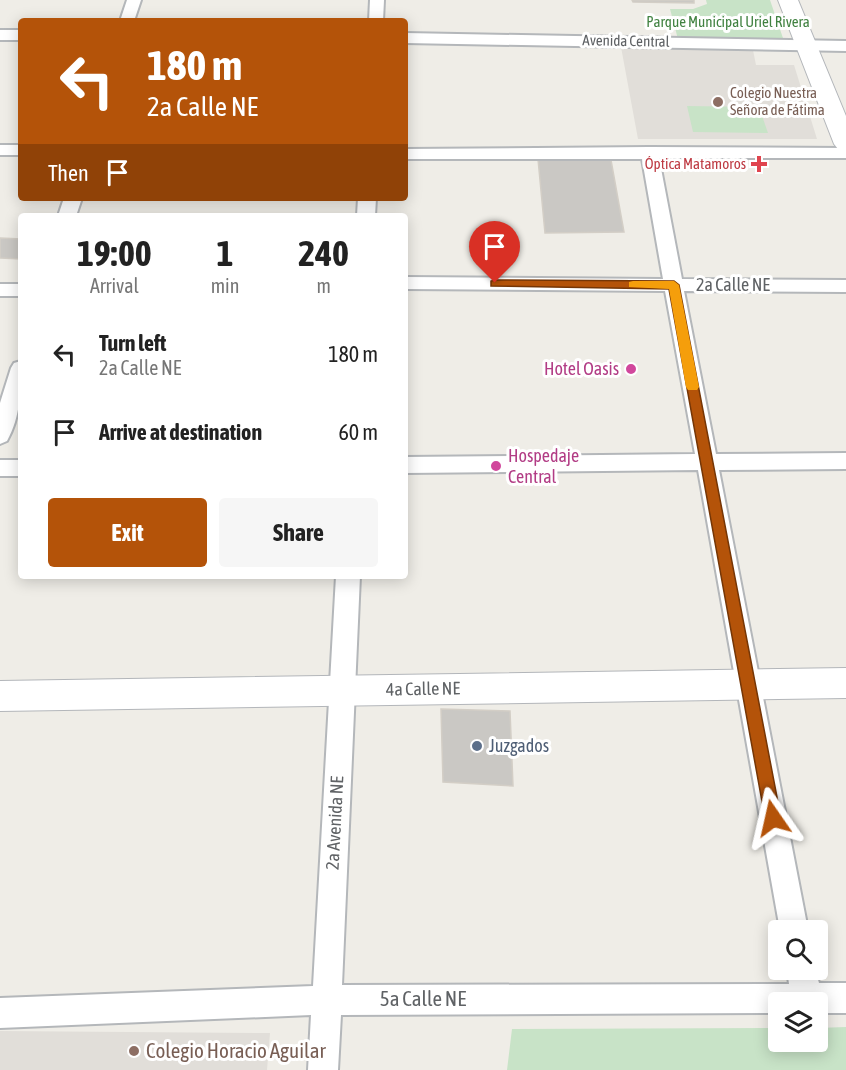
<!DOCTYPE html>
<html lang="en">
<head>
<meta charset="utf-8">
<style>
	:root { --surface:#fff; --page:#f6f6f6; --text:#222; --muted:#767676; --accent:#b45309 }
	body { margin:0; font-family:"Asap Condensed",sans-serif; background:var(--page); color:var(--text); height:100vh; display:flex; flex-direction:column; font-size:22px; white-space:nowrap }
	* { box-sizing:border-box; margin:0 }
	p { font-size:20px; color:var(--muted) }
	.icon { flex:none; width:33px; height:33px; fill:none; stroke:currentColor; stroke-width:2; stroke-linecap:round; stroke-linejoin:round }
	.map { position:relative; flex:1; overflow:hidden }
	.sheet { position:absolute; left:18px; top:213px; width:390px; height:366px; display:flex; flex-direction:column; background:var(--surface); border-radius:6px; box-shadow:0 3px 15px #0003 }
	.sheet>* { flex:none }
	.guide { position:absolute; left:18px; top:18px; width:390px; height:183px; border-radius:6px; box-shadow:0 3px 15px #0003; background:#b45309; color:#fff; overflow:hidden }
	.controls { position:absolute; left:768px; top:920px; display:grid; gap:12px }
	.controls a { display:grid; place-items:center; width:60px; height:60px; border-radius:6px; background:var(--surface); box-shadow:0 3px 15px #0003; font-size:30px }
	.pin { position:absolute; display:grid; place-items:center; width:51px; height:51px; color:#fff; margin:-62px -26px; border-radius:50% 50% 50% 0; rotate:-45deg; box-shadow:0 0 6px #0007 }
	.pin .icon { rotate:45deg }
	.me { position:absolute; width:66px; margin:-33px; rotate:349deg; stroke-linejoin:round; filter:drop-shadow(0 0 4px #0008) }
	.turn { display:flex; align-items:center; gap:21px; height:126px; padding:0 30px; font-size:27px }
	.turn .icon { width:78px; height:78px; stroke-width:2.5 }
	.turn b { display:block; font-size:42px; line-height:51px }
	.then { display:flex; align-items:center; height:57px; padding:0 30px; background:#0003; gap:12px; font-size:22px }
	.eta { display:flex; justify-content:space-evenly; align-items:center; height:102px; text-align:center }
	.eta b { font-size:36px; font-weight:700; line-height:42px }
	.cta { display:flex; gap:12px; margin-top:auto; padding:12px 30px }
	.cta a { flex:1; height:69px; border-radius:6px; background:var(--accent); color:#fff; font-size:24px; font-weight:700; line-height:69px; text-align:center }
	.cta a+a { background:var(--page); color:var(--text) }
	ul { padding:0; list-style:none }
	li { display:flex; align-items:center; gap:18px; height:78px; padding:0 30px }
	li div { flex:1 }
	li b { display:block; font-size:22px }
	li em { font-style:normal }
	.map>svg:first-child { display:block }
	.education { fill:#e1ded9 }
	.green { fill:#c8e3c7 }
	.building { fill:#cac8c4; stroke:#d3cec6; stroke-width:1.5 }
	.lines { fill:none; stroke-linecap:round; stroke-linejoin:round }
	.street-casing { stroke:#b4b7ba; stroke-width:4 }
	.secondary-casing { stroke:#b3b6ba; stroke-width:2 }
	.street { fill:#fff; fill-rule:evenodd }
	.secondary { fill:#fff; fill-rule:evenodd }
	.route { fill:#b45309; stroke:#753606; stroke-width:1.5 }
	.slow { fill:#f59e0b }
	.education-dot { fill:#8d6e63; stroke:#fff; stroke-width:2 }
	.health-dot { fill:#e0444e; stroke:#fff; stroke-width:2 }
	.hotel-dot { fill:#d1479c; stroke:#fff; stroke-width:2 }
	.service-dot { fill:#5c6f8a; stroke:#fff; stroke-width:2 }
	.labels { text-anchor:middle; stroke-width:6; stroke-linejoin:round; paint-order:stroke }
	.far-park-label { font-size:15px; fill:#418241; stroke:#fff }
	.far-street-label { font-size:15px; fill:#5f6265; stroke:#fff }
	.far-education-label { font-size:15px; fill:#785e54; stroke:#fff; text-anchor:start }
	.far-health-label { font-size:15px; fill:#be3a42; stroke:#fff; text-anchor:end }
	.street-label { font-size:18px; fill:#5f6265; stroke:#fff }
	.hotel-label { font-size:18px; fill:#b23c85; stroke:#fff; text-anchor:end }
	.service-label { font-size:18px; fill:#4e5e75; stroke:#fff; text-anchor:start }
	.near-street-label { font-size:21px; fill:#5f6265; stroke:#fff }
	.near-education-label { font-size:21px; fill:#785e54; stroke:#fff; text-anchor:start }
</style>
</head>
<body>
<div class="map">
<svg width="846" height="1070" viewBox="0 0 846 1070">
	<rect width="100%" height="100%" fill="#efede7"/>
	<path class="education" d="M621,47L753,50L756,65H794L817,139H638Z
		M0,1031L270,1033L267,1070H0Z"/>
	<path class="green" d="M706,0H770L785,44L679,43L670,9H693L707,4Z
		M687,106L759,107L768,133L693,132Z
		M846,1027V1070H507L512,1029L778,1028V1041H818V1028Z"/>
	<path class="building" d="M632,0H694V3L633,2Z
		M538,159L611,160L624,232L545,233Z
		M0,238L21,239V259L0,258Z
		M441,709L510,711L513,786L443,782Z"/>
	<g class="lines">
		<g class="street-casing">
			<path id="street" d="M127,0H141L134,21H120Z
				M370,0H384L383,21H369Z
				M0,30H21V40H0Z
				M405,33L846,41V51L405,43Z
				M0,145H21V155H0Z
				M649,147L846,148V158H659L682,279L846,280V292L684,291L716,454L846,453V469L719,470L808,930H780L698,470L405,473V457L695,454L665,291L405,289V277L663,279L642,159H405V149Z
				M64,198H82L76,216H58Z
				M358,198H376L375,216H357Z
				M0,284H21V296H0Z
				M21,361C21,389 21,416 7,441L0,444V403L11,368L14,363Z
				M0,460H21V476H0Z
				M336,576H360L342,985L789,984L787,969H815L819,983H846V1013H818V1002H778V1013L341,1015L338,1070H308L311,1015L0,1028V998L313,986Z"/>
		</g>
		<g class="secondary-casing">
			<path id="secondary" d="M778,0H798L846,116V151L838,149L834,144Z
				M846,668V698L0,711V681Z"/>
		</g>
		<use href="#street" class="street"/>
		<use href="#secondary" class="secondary"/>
	</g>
	<path class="route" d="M495,280L674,281L679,285L781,818L779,824L773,826L768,824L765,818L669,289L491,286V281Z"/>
	<path class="slow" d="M633,281H674L679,285L699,387L697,390H688L686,387L669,289L629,287V282Z"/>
	<g class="education-dot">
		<circle cx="718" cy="102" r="6"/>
		<circle cx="134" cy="1051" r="6"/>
	</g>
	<path class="health-dot" d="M756 155h6v6h6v6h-6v6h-6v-6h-6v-6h6z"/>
	<g class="hotel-dot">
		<circle cx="631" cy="369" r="6"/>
		<circle cx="496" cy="466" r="6"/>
	</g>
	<circle class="service-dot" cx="477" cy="746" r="6"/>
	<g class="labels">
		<g class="far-park-label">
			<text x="728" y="27">Parque Municipal Uriel Rivera</text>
		</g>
		<g class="far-street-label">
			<text transform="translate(626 41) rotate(1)" y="5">Avenida Central</text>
		</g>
		<g class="far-education-label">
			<text x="730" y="98">Colegio Nuestra<tspan x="730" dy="17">Señora de Fátima</tspan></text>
		</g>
		<g class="far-health-label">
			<text x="746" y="169">Óptica Matamoros</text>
		</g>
		<g class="street-label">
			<text x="733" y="291">2a Calle NE</text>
			<text transform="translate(423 689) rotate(-1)" y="6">4a Calle NE</text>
			<text transform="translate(335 823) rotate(-87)" y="6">2a Avenida NE</text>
		</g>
		<g class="hotel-label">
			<text x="619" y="375">Hotel Oasis</text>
			<text x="508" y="462" text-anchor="start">Hospedaje<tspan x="508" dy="21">Central</tspan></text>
		</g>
		<g class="service-label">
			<text x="489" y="752">Juzgados</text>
		</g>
		<g class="near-street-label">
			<text x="423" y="1006">5a Calle NE</text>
		</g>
		<g class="near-education-label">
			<text x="146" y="1058">Colegio Horacio Aguilar</text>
		</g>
	</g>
</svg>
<div class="controls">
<a><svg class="icon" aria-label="search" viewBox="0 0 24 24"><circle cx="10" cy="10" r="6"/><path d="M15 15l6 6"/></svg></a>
<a><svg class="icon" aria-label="layers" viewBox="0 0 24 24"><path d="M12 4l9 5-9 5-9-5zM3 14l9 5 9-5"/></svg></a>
</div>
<div class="pin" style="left:495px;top:283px;background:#d93025"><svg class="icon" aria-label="arrive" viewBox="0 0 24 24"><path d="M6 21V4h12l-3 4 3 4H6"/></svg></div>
<svg class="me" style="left:773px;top:818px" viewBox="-20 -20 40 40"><path d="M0-17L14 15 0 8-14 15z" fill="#b45309" stroke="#fff" stroke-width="4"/></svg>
<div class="guide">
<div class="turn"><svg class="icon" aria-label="left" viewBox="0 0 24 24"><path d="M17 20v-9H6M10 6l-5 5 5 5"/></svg><div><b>180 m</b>2a Calle NE</div></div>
<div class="then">Then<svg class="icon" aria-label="arrive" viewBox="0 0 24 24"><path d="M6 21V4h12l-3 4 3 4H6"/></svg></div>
</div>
<section class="sheet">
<div class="eta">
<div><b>19:00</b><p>Arrival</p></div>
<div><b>1</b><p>min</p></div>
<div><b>240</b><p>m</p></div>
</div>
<ul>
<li><svg class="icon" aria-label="left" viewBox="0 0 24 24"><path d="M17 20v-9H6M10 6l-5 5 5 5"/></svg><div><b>Turn left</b><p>2a Calle NE</p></div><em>180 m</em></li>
<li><svg class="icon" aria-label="arrive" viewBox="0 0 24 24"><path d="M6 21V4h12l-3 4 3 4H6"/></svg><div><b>Arrive at destination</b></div><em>60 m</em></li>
</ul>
<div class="cta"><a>Exit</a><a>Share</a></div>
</section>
</div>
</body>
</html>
